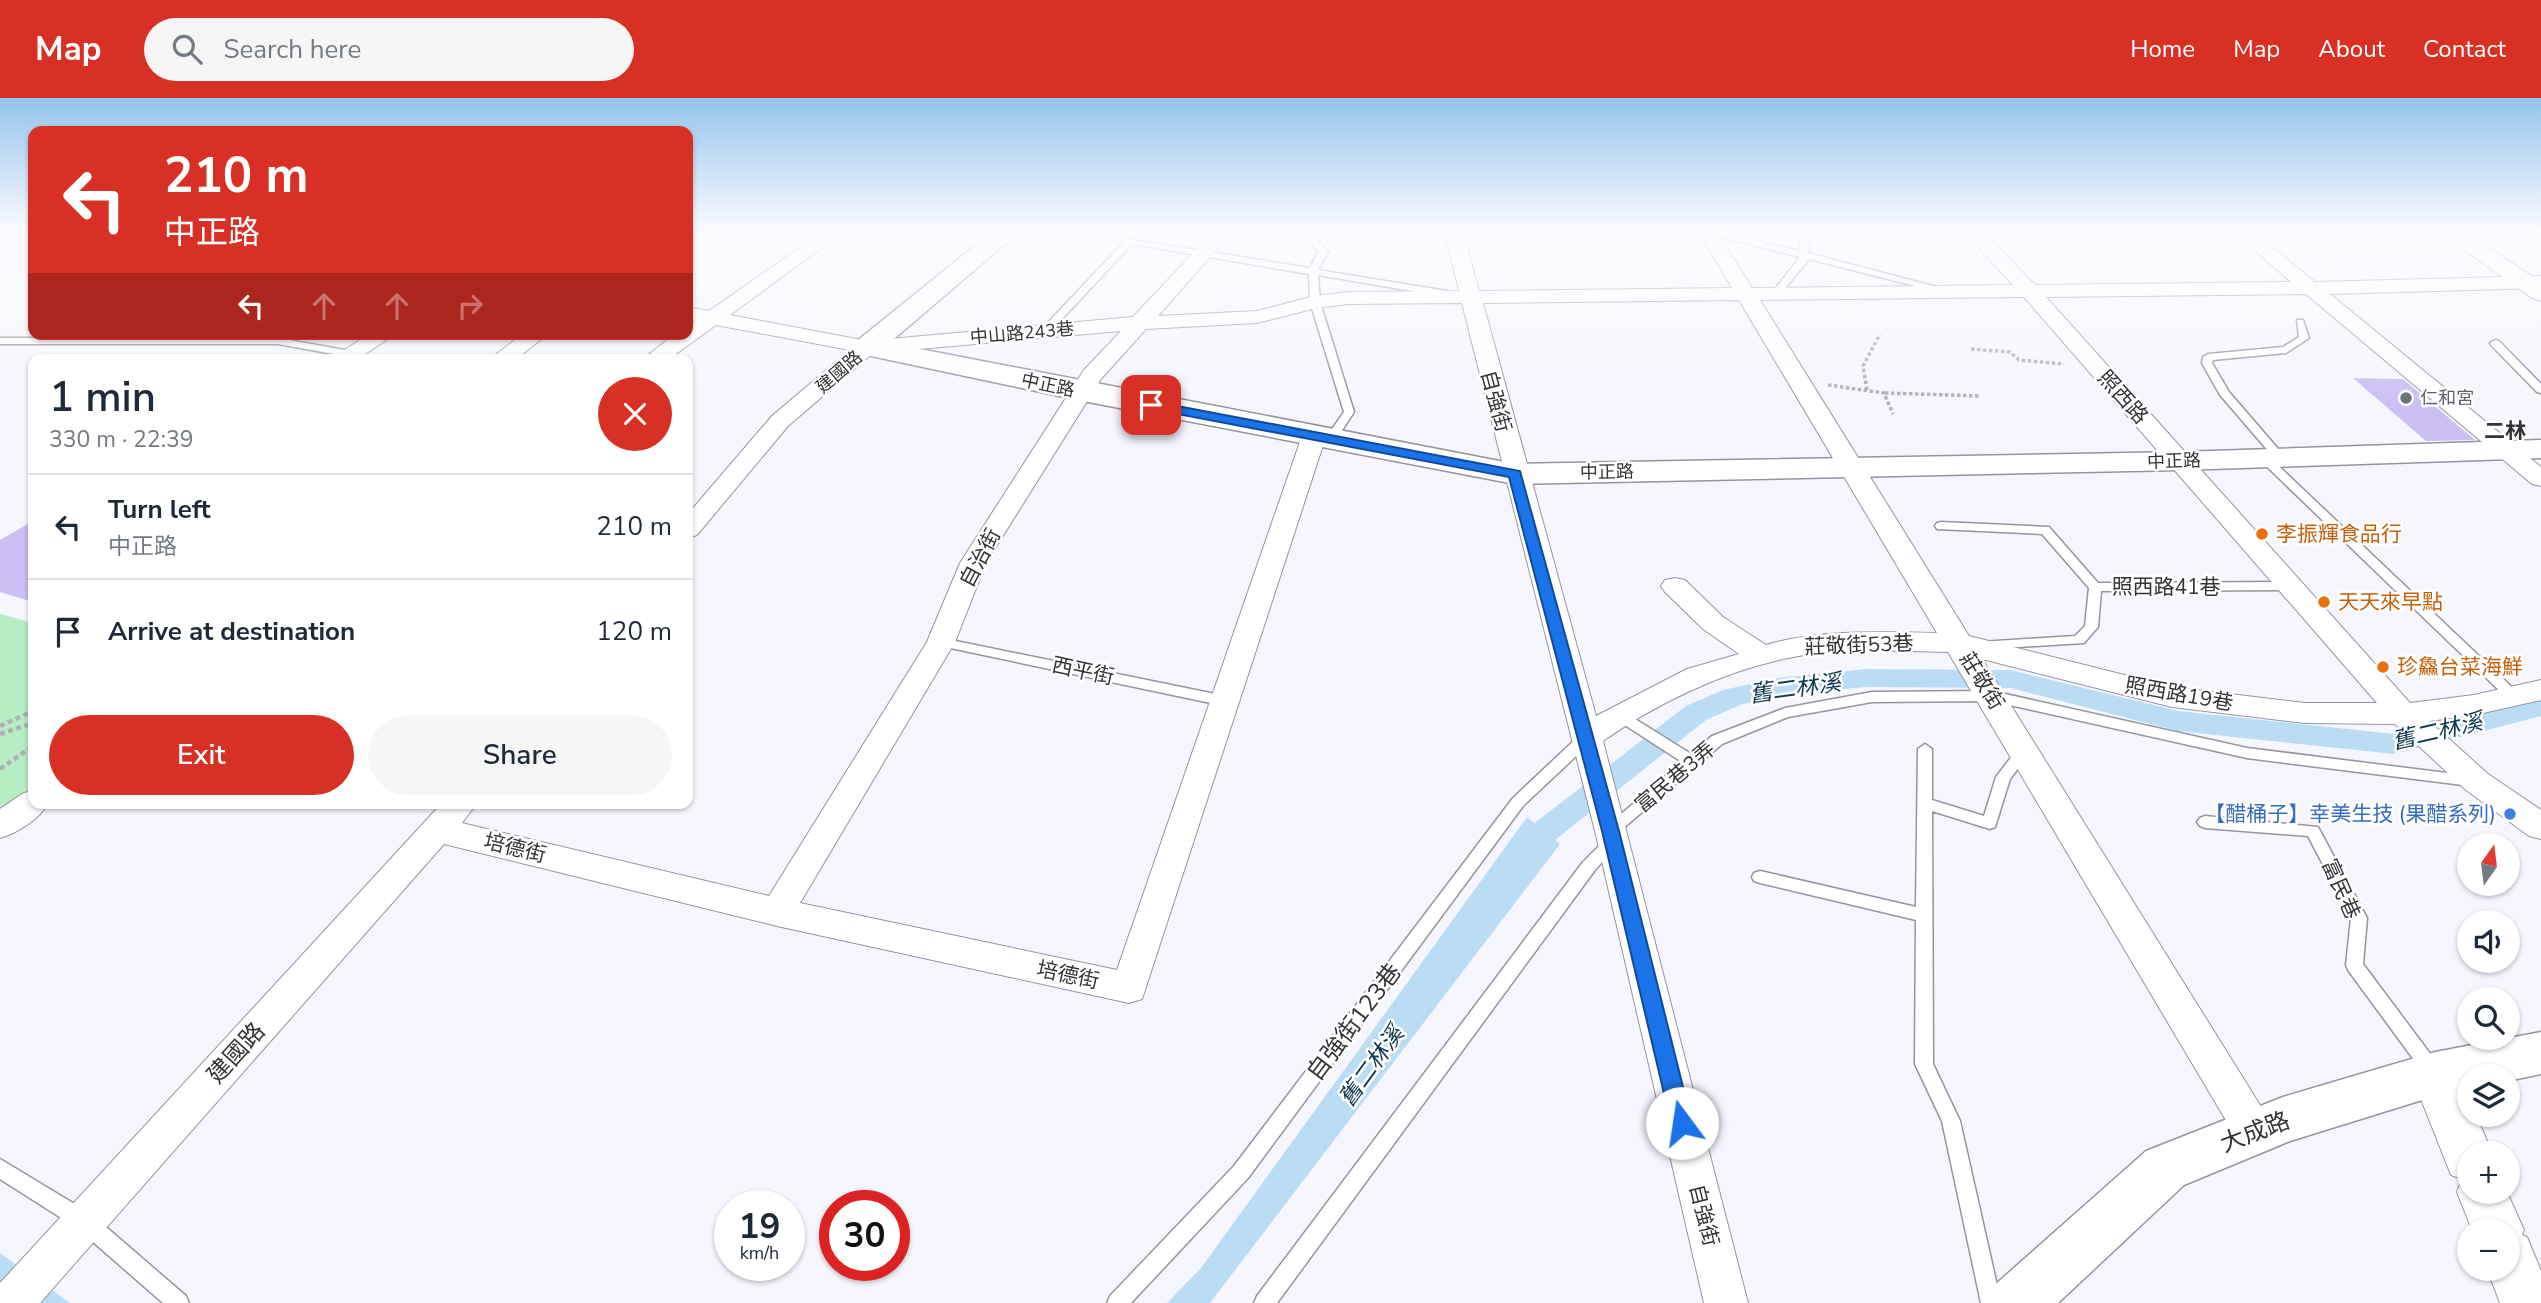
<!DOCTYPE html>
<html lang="en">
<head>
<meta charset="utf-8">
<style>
	:root { --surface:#fff; --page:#f6f6f7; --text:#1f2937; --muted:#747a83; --line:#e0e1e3; --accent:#d93025 }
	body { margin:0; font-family:"Nunito Sans","Noto Sans TC",sans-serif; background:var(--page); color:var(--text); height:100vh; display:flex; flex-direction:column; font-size:26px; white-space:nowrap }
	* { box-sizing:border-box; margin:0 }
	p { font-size:23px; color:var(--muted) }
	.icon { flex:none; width:38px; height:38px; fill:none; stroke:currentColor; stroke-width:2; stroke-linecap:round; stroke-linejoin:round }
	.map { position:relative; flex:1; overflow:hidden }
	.details { position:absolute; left:28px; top:256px; width:665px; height:455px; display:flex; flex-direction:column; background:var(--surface); border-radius:14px; box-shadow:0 2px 5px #0004 }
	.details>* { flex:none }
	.banner { position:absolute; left:28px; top:28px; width:665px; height:214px; border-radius:14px; box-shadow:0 2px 5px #0004; background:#d93025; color:#fff; overflow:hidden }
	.needle { width:46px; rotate:14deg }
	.buttons { position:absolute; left:2457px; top:735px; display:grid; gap:14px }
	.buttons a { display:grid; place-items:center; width:63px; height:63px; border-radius:50%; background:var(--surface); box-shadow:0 2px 5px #0004; font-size:35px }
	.speed { position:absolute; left:714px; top:1092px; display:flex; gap:14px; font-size:35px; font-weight:700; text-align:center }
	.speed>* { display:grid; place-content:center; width:91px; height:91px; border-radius:50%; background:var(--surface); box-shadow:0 2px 5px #0004; line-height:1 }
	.speed small { font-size:18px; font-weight:400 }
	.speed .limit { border:10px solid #d22; background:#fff; color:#111 }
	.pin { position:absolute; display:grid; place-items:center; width:60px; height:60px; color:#fff; margin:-30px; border-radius:14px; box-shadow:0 4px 10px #0006 }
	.me { position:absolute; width:77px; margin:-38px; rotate:346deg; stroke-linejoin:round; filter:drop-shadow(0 0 5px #0008) }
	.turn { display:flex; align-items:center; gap:24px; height:147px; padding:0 21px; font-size:32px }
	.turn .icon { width:91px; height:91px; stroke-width:2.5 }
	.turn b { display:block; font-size:49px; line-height:60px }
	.lanes { display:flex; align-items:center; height:66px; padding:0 21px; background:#0003; justify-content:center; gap:35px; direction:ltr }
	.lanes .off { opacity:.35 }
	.round { display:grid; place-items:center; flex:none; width:74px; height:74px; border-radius:37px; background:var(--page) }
	.summary { display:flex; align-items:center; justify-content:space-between; height:119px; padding:0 21px }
	h1 { font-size:42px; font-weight:600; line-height:52px }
	.action { display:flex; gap:14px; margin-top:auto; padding:14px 21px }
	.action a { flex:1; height:80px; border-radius:42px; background:var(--accent); color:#fff; font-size:28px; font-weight:600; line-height:80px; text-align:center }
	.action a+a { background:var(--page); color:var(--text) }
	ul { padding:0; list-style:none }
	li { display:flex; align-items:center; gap:21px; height:105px; padding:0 21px; border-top:2px solid var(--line) }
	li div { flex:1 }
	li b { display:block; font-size:26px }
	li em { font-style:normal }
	header { display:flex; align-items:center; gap:42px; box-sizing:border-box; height:98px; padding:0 35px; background:var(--accent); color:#fff }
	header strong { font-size:33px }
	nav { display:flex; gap:38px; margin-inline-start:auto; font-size:24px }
	.search { width:490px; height:63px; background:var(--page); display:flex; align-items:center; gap:18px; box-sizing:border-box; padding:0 24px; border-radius:38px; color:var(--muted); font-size:26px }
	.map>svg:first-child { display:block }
	.green { fill:#b7edc2 }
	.water { fill:#baddf5 }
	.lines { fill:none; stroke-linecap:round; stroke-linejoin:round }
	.canal { fill:#baddf5; fill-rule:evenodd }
	.building { fill:#cbbff4 }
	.service-casing { stroke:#95959f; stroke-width:3 }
	.minor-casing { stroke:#95959f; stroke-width:2 }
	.tertiary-casing { stroke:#95959f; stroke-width:2 }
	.secondary-casing { stroke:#95959f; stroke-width:3 }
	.path-far1 { stroke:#b0b0b8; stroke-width:3.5; stroke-dasharray:3.5 2.5; stroke-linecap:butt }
	.path { stroke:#b0b0b8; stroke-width:4.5; stroke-dasharray:5 3.5; stroke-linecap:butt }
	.service { fill:#fff; fill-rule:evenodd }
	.minor { fill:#fff; fill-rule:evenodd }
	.tertiary { fill:#fff; fill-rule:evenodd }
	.secondary { fill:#fff; fill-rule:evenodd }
	.route { fill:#1a73e8; stroke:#114b97; stroke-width:2 }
	.worship-dot { fill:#6b7280; stroke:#fff; stroke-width:2.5 }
	.food-dot { fill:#e8710a; stroke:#fff; stroke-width:2.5 }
	.shop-dot { fill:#3f7fe0; stroke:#fff; stroke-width:2.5 }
	.labels { text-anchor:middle; stroke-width:5; stroke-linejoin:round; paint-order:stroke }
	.far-street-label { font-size:18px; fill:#343438; stroke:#fff }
	.far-worship-label { font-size:18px; fill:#5b616d; stroke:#fff; text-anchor:start }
	.street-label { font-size:21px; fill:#343438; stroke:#fff }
	.far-quarter-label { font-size:21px; font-weight:bold; fill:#343438; stroke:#fff }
	.food-label { font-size:21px; fill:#c56008; stroke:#fff; text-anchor:start }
	.shop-label { font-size:21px; fill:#366cbe; stroke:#fff; text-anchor:end }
	.water-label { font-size:23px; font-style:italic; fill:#0f3950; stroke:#fff }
	.near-street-label { font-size:24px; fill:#343438; stroke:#fff }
</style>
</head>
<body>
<header>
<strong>Map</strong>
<div class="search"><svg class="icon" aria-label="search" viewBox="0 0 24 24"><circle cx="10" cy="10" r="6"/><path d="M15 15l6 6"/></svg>Search here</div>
<nav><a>Home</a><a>Map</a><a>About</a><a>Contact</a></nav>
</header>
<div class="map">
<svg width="2541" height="1205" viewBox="0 0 2541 1205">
	<rect width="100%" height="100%" fill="#f6f6ff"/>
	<path class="green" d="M0,516L33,525V688L0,712Z"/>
	<path class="water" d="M1527,719L1560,746L1210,1205H1167L1201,1170Z
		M0,1155L70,1205H0Z"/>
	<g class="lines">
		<path class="canal" d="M1866,571L2011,572L2178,613L2394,636L2541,598V618L2394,656L2178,633L2011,590L1866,589L1778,598L1740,607L1706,622L1545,750C1534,766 1529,778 1508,772L1503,763L1523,734L1686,608L1723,592L1778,580Z"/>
	</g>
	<path class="building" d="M2353,280L2403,281L2475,342L2426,343Z
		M33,423V504L0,494V442Z"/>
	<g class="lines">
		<g class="service-casing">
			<path id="service" d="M1300,134H1309L1328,154L1318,172L1447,193L1452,196L1447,199L1318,177L1320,204L1354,314L1335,343L1331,344L1325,341L1344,314L1310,204L1309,176L1132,146L1049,235L1040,233L1127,141L1310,170L1318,154Z
				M1709,134H1723L1799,153L1802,134H1810L1808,155L1948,192L1943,195L1809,161L1779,198L1776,199L1771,196L1800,159L1710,136Z
				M2297,222H2303L2309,240L2286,255L2213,262L2212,265L2229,294L2286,360L2280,363L2276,362L2220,297L2202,265L2203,259L2208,256L2283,249L2299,239Z
				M0,240H278L350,253L355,256L350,259L278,246H0Z
				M2495,242L2499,243L2541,286V295L2537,294L2491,247L2490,245Z
				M2264,357L2268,358L2518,595L2520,598L2518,601H2508L2260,362L2258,360Z
				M1941,424L2049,429L2098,485L2290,484L2296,488L2290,492L2101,493L2098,529L2084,545L1985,551L1980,550L1978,547L1980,544L2075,538L2085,528L2089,490L2042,436L1937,431L1935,428L1937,425Z
				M941,540L1225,598L1232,603L1225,608L936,547L934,544Z
				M1992,593L2247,650L2471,678L2476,679L2478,683L2476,687L2471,688L2247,660L1992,603L1872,604L1788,619L1722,646L1614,738L1620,743L1617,747L1595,772L1277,1205H1254L1257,1198L1583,764L1609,738L1603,733L1606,729L1682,664L1614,620L1612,617L1614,614H1624L1691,656L1712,638L1785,610L1872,594Z
				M1586,635L1591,636L1593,640L1591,644L1523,708L1248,1080L1131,1205H1107L1110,1198L1234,1068L1513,700L1581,636Z
				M1925,646L1932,651V702L1984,718L1996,679L2019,649L2024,648L2031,653L2010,681L1995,729L1990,731L1932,713L1933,966L1960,1023L2001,1205H1981L1942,1023L1915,966L1916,822L1760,785L1754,783L1752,779L1754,775L1760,773L1916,809L1918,651Z
				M2205,718L2318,729L2367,820L2363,866L2437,965L2440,971L2437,977L2431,979L2425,977L2348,872L2346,867L2351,820L2308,738L2205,730L2200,728L2197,724L2200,720Z
				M0,1061L91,1116L186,1198L189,1205H163L77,1130L0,1081Z"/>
		</g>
		<g class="minor-casing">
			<path id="minor" d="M688,134H705L688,145Z
				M822,134H843L730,217L867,243L1133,219L1213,134H1232L1158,218L1257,213L1315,198L1348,194L1459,193L1445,134H1463L1479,193L1732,190L1699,134H1717L1752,190L2013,187L1964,134H1983L2035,187L2291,184L2234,134H2254L2315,184L2541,178V190L2330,196L2541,369V388L2532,386L2306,196L2046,199L2410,605L2474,597L2541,582V602L2474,617L2429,623L2488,676L2541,712V741L2529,738L2466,692L2395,626L2305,625L2172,609L1982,561L2268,1020L2274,1033L2268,1046L2254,1051L2240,1046L1948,554C1895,553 1840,549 1788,560C1722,574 1657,605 1603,643L1748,1205H1704L1595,733L1462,205L1348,206L1316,210L1257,225L1146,231L1101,281L986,465L955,544L800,805L1117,872L1302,338L1306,333H1322L1326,338L1142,901L1129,905L777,828L444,746L40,1205H0V1185L442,705H477L462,725L769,798L927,544L960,465L1084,272L1121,233L873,255L788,328L697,437L688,440V416L772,318L850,252L716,227L669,261H643L675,236H688V227L695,223L688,221V209L709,213ZM2024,199L2377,605H2305L2172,589L1969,538L1760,202ZM1739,202L1937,535C1880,534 1821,531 1766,547L1723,519L1685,482L1675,480L1665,482L1661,488L1665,494L1703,531L1739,556L1687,571L1596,618L1483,205Z
				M369,236H395L358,261H331Z
				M523,236H548L516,261H490Z
				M33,692V705H48C40,721 17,735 0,740V711L22,696Z"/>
		</g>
		<g class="tertiary-casing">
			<path id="tertiary" d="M2439,134H2465L2541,184V203L2532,200Z
				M2435,955L2452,961L2469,1001V1017H2476L2492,1055H2469V1094H2507L2524,1132L2522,1137L2527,1139L2541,1173V1205H2500L2487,1171H2508V1132H2472L2457,1094L2462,1081L2451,1077L2411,976L2418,961Z"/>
		</g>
		<g class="secondary-casing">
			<path id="secondary" d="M992,134H1019L889,245L1515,366L2180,354L2541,342V360L2180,372L1515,386L1083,303L857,255L853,249L857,243Z
				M2541,934V976L2508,983V978H2469V991L2435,998L2290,1043L2184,1087L2058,1205H1989L1997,1185L2146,1053L2283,999L2435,954Z"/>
		</g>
		<path class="path-far1" d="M1971,251L2010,254L2019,262L2064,266
			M1828,287L1884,295L1893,316
			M1867,292L1863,268L1880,236
			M1885,295L1980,298"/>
		<path class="path" d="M0,628L33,613
			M0,636L33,625
			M0,671L33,648"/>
		<use href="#service" class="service"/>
		<use href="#minor" class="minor"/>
		<use href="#tertiary" class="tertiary"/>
		<use href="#secondary" class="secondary"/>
	</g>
	<linearGradient id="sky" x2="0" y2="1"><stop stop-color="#95c4ed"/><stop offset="0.44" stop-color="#fbfbff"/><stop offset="1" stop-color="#fbfbff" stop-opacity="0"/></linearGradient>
	<rect width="2541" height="302" fill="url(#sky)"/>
	<path class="route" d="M1151,303L1520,373L1619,733L1692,1025L1689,1032L1682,1035L1674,1032L1671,1025L1602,733L1509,379L1146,310L1145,307Z"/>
	<circle class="worship-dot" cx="2406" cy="300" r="7"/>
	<g class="food-dot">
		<circle cx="2262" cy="436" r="7"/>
		<circle cx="2324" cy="504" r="7"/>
		<circle cx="2383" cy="569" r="7"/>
	</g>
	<circle class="shop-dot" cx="2510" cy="716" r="7"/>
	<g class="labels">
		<g class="far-street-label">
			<text transform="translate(1022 235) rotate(-5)" y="6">中山路243巷</text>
			<text transform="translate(839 274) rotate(-41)" y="6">建國路</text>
			<text transform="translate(1048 287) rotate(12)" y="6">中正路</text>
			<text transform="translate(2174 363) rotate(-2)" y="6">中正路</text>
			<text transform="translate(1607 374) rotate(-1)" y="6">中正路</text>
		</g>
		<g class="far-worship-label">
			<text x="2420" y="306">仁和宮</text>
		</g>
		<g class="street-label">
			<text transform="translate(2123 299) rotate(48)" y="7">照西路</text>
			<text transform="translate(1496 303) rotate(75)" y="7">自強街</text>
			<text transform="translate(980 460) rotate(-62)" y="7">自治街</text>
			<text x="2166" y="496">照西路41巷</text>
			<text transform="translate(1859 547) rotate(-2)" y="7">莊敬街53巷</text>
			<text transform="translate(1083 573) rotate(12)" y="7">西平街</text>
			<text transform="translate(1982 583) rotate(58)" y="7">莊敬街</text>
			<text transform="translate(2179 596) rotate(10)" y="7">照西路19巷</text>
			<text transform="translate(1675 679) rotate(-40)" y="7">富民巷3弄</text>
			<text transform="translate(515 750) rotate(14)" y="7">培德街</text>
			<text transform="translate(2341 791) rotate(66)" y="7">富民巷</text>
			<text transform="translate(1068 877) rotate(12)" y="7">培德街</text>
			<text transform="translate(1704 1117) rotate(76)" y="7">自強街</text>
		</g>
		<g class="far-quarter-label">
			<text x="2505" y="340">二林</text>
		</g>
		<g class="food-label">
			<text x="2276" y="443">李振輝食品行</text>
			<text x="2338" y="511">天天來早點</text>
			<text x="2397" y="576">珍鱻台菜海鮮</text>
		</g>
		<g class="shop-label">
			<text x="2496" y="723">【醋桶子】幸美生技 (果醋系列)</text>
		</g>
		<g class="water-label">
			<text transform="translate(1795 590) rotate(-8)" y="8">舊二林溪</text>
			<text transform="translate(2437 633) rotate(-13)" y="8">舊二林溪</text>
			<text transform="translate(1371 968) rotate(-54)" y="8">舊二林溪</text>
		</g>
		<g class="near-street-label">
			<text transform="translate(1354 924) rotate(-53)" y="8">自強街123巷</text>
			<text transform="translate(236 955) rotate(-48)" y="8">建國路</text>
			<text transform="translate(2255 1034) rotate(-21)" y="8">大成路</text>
		</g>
	</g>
</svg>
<div class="buttons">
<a><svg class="needle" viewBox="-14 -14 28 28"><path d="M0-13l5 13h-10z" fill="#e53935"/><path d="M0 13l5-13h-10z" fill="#747a83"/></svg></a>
<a><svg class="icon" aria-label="sound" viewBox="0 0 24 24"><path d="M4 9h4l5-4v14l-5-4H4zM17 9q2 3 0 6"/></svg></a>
<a><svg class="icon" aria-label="search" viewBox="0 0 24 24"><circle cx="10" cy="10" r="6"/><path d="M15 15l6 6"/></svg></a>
<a><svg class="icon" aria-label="layers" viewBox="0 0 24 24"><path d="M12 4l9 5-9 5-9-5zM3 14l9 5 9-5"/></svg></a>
<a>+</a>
<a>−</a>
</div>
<div class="speed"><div>19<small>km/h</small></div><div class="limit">30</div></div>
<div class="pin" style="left:1151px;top:307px;background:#d93025"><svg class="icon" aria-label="arrive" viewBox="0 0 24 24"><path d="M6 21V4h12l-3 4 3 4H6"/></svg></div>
<svg class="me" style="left:1682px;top:1025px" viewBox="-20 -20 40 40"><circle r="19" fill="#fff"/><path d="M0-13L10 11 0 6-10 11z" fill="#1a73e8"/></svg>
<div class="banner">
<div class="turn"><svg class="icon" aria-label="left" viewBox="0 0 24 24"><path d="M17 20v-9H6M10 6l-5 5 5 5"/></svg><div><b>210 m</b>中正路</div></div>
<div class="lanes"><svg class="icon" aria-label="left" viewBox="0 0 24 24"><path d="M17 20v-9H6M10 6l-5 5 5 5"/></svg><svg class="icon off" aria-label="ahead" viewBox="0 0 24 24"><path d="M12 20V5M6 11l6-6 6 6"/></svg><svg class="icon off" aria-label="ahead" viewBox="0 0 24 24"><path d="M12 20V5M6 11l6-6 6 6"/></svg><svg class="icon off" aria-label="right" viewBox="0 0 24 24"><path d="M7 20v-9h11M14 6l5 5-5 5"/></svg></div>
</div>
<section class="details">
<div class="summary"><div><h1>1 min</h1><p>330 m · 22:39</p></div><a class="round" style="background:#d93025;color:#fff"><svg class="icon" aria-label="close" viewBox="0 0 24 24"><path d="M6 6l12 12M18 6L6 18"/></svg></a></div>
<ul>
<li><svg class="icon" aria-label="left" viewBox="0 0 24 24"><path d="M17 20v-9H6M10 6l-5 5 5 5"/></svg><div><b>Turn left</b><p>中正路</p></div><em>210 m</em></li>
<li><svg class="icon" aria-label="arrive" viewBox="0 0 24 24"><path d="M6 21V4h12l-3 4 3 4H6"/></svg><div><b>Arrive at destination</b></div><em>120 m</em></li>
</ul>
<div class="action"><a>Exit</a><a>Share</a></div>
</section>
</div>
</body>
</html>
